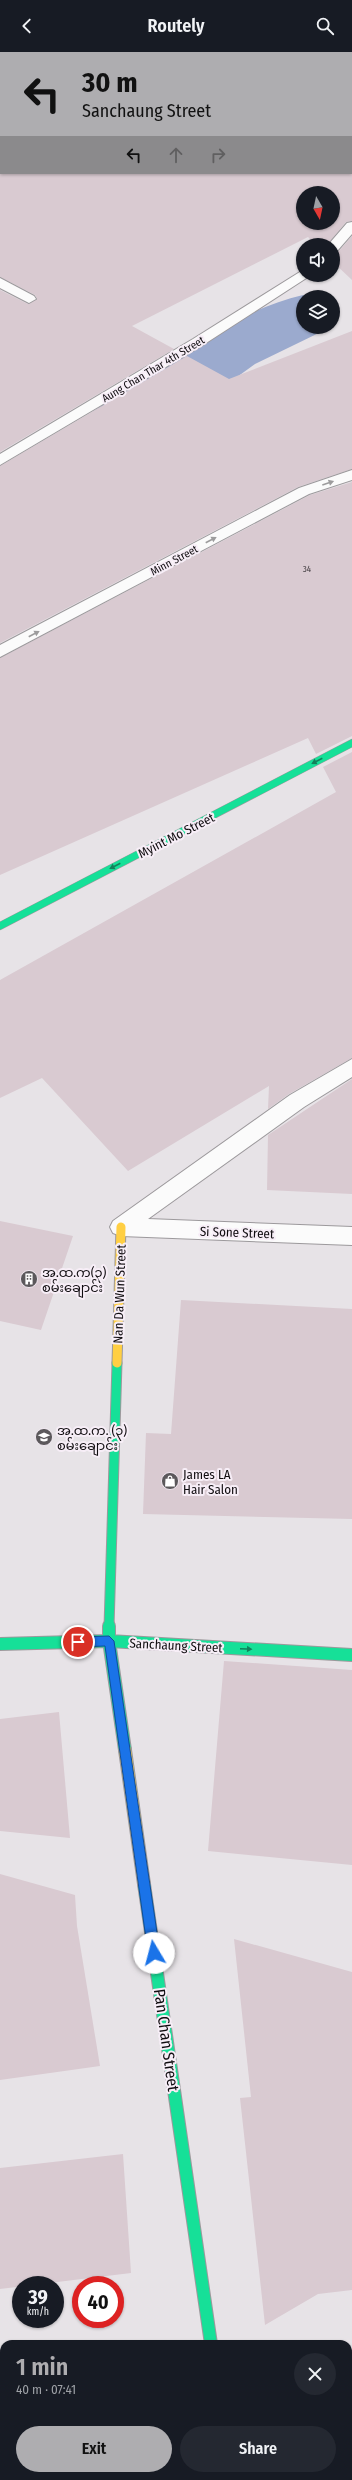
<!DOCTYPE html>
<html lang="en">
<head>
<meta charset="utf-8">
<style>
	:root { --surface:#171b24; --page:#242831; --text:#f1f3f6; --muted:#9ea1a6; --accent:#aeadb0 }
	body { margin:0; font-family:"Fira Sans Condensed","Noto Sans Myanmar",sans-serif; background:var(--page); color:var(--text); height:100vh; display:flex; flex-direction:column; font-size:15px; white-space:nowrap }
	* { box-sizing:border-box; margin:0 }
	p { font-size:13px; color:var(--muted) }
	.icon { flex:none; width:22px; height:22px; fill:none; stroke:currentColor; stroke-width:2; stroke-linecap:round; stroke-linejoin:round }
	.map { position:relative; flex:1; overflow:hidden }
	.drawer { position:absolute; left:0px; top:2288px; width:352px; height:140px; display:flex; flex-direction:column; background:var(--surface); border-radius:12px 12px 0 0; box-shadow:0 1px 3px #0004 }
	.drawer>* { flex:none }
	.hud { position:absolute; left:0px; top:0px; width:352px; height:122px; box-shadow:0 1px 3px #0004; background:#aeadb0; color:#111; overflow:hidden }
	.needle { width:26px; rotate:171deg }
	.fabs { position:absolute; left:296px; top:134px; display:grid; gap:8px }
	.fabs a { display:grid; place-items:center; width:44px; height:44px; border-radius:50%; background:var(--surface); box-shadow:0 1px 3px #0004; font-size:20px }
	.speed { position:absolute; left:12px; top:2224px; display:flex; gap:8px; font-size:20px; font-weight:700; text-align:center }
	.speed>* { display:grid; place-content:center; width:52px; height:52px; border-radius:50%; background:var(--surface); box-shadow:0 1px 3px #0004; line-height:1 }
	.speed small { font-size:10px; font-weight:400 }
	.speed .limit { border:6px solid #d22; background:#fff; color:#111 }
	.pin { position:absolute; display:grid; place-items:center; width:34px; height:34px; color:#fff; margin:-17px; border:2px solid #fff; border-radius:50%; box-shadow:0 1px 4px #0007 }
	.me { position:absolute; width:44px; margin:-22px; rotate:352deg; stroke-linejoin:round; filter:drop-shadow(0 0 3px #0008) }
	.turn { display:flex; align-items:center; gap:14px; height:84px; padding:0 16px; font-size:18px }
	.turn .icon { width:52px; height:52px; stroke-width:2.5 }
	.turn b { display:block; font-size:28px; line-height:34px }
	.lanes { display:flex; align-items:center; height:38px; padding:0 16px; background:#0003; justify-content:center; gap:20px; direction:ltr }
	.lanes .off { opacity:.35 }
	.round { display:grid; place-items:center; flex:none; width:42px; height:42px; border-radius:21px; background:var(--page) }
	.summary { display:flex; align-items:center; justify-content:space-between; height:68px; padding:0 16px }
	h1 { font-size:24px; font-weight:600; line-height:30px; color:var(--accent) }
	.primary-button { display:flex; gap:8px; margin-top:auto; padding:8px 16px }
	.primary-button a { flex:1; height:46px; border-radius:24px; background:var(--accent); color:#111; font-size:16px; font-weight:600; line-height:46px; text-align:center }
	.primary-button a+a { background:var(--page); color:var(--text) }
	header { display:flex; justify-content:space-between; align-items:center; height:52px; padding:0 16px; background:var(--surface); font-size:18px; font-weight:600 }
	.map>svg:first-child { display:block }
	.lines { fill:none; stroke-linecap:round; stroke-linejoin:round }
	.river { fill:#9baace; fill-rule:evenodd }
	.building { fill:#d9cad1; fill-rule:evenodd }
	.street-casing { stroke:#9c999c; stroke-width:2 }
	.fast-far2-casing { stroke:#9c999c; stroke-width:8 }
	.fast-far1-casing { stroke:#9c999c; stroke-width:11 }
	.fast-casing { stroke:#9c999c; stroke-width:14 }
	.slow-far1-casing { stroke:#9c999c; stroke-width:11 }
	.slow-casing { stroke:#9c999c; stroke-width:14 }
	.street { fill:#fbfbfb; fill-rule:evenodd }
	.fast-far2 { stroke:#16e098; stroke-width:7 }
	.fast-far1 { stroke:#16e098; stroke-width:9 }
	.fast { stroke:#16e098; stroke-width:12 }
	.slow-far1 { stroke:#ffcf43; stroke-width:9 }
	.slow { stroke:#ffcf43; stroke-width:12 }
	.oneway { fill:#9d9c9d }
	.oneway2 { fill:#13815b }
	.route { fill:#1a73e8; stroke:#114b97 }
	.labels { text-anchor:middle; stroke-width:4; stroke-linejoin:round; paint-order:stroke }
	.far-number-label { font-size:9px; fill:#423c40 }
	.far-street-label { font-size:11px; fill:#100d10; stroke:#f7eef7 }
	.street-label { font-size:13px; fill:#100d10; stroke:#f7eef7 }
	.poi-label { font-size:13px; fill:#100d10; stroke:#f7eef7; text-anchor:start }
	.near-street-label { font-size:16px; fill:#100d10; stroke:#f7eef7 }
</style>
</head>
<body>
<header><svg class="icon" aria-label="back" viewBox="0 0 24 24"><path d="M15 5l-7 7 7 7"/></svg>Routely<svg class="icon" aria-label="search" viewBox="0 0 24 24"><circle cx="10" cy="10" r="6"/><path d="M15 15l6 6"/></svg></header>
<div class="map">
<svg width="352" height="2428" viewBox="0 0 352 2428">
	<rect width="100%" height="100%" fill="#e7e3e7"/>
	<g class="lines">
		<path class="river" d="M303,243L312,245H303V275H329L327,277L255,312L88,433L27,468L0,475V421C99,366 193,270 303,243Z
			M333,257L337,263L333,269Z"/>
	</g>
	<path class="building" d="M0,121H352V169L346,170L327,193H316L308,185L132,274L174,297L0,400V238L28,252L37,247L35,243L0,225ZM303,141H333V171H303Z
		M352,184V228L333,210V200L339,199Z
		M352,279V417L298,435L0,591V414L187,304L229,327Z
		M352,430V684L316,702L308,686L0,823V606L310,443Z
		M352,700V1006L289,1042L268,1057L269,1034L128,1119L42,1026L0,1046V928L336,740L323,715Z
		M352,1027V1142L267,1138L268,1083Z
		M0,1169L73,1184L41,1278L0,1269Z
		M181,1248L352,1257V1467L143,1462L146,1381L171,1382Z
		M224,1609L352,1618V1813L208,1799Z
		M59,1660L70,1786L0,1779V1667Z
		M0,1822L75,1843L77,1874L100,2014L0,2028Z
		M234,1887L352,1920V2238L318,2242L265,2273L240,2046L251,2045Z
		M123,2102L131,2221L0,2237V2116Z"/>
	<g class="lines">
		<g class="street-casing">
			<path id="street" d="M220,0H233L234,1H221Z
				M1,46V54L0,55V47Z
				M352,170V182L338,198L333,199V193H328L347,171Z
				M303,218V223H309L308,225L203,293L0,413V402L193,287Z
				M0,226L34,244L36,247L29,251L0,236Z
				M352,418V428L309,442L0,605V593L299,436Z
				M352,1007V1025L304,1055L148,1167L352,1175V1193L121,1184L113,1181L110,1175L113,1169L290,1043Z
				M352,2308V2340L348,2341V2309Z
				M211,2424H243L244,2428H212Z"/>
		</g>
		<g class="fast-far2-casing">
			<path id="fast-far2" d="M0,874L352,691"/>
		</g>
		<g class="fast-far1-casing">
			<path id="fast-far1" d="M109,1575L117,1311"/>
		</g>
		<g class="fast-casing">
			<path id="fast" d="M109,1574V1589L125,1698
				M0,1592L109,1589L352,1603
				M144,1832L211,2292"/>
		</g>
		<g class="slow-far1-casing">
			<path id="slow-far1" d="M117,1311L121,1175"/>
		</g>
		<g class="slow-casing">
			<path id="slow" d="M125,1698L144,1832"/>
		</g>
		<use href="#street" class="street"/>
		<use href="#fast-far2" class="fast-far2"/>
		<use href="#fast-far1" class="fast-far1"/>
		<use href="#fast" class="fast"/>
		<use href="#slow-far1" class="slow-far1"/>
		<use href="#slow" class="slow"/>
	</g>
	<defs><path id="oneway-solid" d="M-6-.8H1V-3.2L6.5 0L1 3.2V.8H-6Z"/></defs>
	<g class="oneway">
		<use href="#oneway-solid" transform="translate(328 431) rotate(-19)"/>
		<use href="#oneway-solid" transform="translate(211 488) rotate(-28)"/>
		<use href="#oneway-solid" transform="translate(34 582) rotate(-28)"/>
	</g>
	<g class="oneway2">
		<use href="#oneway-solid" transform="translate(317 709) rotate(153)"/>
		<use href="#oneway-solid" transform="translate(115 814) rotate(153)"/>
		<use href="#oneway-solid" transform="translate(246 1597) rotate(3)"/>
	</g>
	<path class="route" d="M109,1584L114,1589L160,1901L154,1907L148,1901L105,1594L78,1595L73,1590L78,1585Z"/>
	<defs>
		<g id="building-disc" transform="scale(0.9)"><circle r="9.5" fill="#5b585b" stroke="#f7eef7"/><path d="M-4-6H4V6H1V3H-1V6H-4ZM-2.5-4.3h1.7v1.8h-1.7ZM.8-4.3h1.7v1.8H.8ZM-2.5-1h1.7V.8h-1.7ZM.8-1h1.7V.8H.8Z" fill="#fff"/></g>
		<g id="school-disc" transform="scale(0.9)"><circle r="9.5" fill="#5b585b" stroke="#f7eef7"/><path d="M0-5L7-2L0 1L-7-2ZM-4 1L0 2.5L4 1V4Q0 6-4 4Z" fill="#fff"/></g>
		<g id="shop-disc" transform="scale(0.9)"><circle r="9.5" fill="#5b585b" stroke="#f7eef7"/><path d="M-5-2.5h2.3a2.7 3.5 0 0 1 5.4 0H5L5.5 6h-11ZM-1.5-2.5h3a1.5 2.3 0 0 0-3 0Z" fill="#fff"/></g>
	</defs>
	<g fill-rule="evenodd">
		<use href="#building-disc" x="29" y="1227"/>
		<use href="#school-disc" x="44" y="1385"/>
		<use href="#shop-disc" x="170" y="1429"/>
	</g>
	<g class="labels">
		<g class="far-number-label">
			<text x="307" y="520">34</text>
		</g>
		<g class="far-street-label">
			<text transform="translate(153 317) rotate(-31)" y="4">Aung Chan Thar 4th Street</text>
			<text transform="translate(174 508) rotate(-28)" y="4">Minn Street</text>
		</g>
		<g class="street-label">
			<text transform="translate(176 783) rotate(-27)" y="5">Myint Mo Street</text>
			<text transform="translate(237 1180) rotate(2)" y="5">Si Sone Street</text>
			<text transform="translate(119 1242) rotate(-88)" y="5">Nan Da Wun Street</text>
			<text transform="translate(176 1593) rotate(3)" y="5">Sanchaung Street</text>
		</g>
		<g class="poi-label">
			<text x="42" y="1225">အ.ထ.က(၃)<tspan x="42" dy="15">စမ်းချောင်း</tspan></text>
			<text x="57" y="1383">အ.ထ.က. (၃)<tspan x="57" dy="15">စမ်းချောင်း</tspan></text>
			<text x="183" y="1427">James LA<tspan x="183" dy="15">Hair Salon</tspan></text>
		</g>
		<g class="near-street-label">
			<text transform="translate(167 1988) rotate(82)" y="6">Pan Chan Street</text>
		</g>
	</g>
</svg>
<div class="fabs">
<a><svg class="needle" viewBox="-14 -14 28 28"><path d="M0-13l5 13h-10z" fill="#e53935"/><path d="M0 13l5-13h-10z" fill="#9ea1a6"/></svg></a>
<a><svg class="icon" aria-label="sound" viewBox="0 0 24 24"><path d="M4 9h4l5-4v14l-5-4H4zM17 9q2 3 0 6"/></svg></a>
<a><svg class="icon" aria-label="layers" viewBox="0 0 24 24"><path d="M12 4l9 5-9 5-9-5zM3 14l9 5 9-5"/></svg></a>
</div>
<div class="speed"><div>39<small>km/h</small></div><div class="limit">40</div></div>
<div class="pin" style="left:78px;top:1590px;background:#d93025"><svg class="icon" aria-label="arrive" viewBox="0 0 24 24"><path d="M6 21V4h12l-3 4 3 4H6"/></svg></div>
<svg class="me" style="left:154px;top:1901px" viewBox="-20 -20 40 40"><circle r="19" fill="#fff"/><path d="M0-13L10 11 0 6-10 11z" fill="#1a73e8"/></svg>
<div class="hud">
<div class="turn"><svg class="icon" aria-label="left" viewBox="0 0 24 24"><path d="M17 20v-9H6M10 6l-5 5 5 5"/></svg><div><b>30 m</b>Sanchaung Street</div></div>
<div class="lanes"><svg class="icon" aria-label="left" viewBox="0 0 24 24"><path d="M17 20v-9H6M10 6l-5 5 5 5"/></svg><svg class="icon off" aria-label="ahead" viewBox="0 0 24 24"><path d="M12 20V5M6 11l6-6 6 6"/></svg><svg class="icon off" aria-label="right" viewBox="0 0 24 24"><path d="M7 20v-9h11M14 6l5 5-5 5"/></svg></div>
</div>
<section class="drawer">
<div class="summary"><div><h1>1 min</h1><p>40 m · 07:41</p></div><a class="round"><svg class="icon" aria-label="close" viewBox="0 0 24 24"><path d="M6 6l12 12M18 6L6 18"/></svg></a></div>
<div class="primary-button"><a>Exit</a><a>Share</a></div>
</section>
</div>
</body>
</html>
